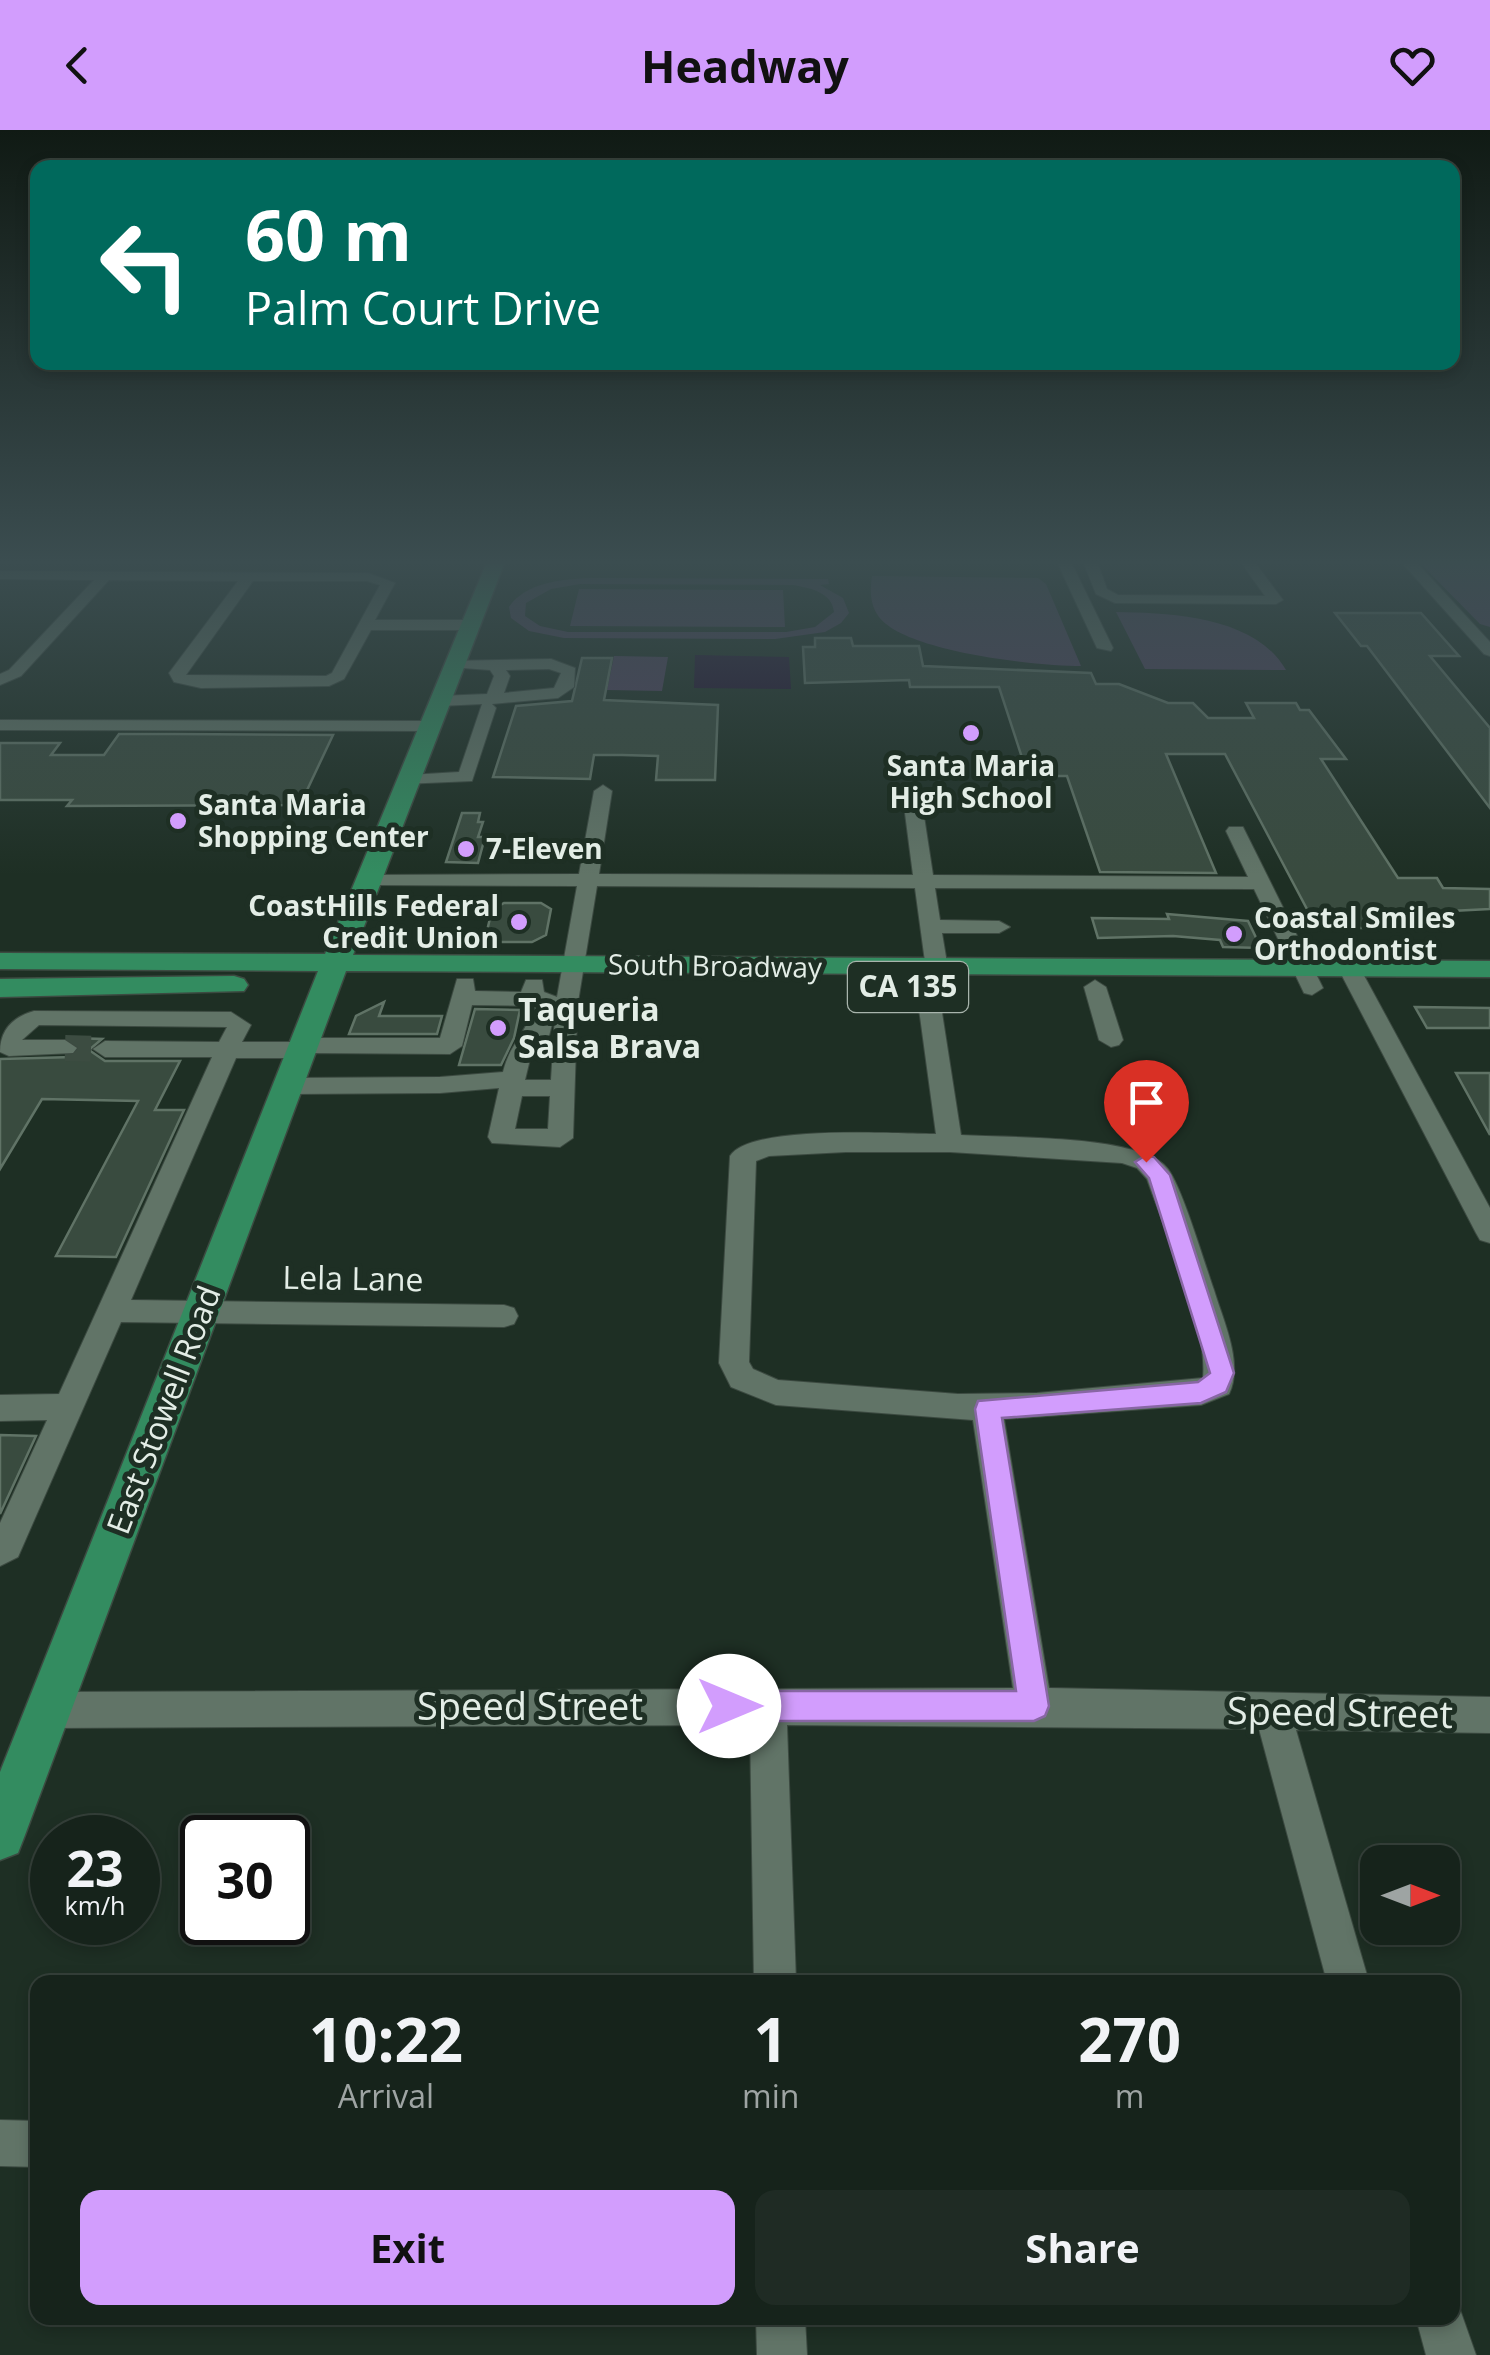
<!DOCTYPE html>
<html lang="en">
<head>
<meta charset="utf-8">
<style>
	:root { --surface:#16231b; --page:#1f2b24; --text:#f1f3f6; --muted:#9ea4a3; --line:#35403a; --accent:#d29dfd }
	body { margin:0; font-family:"Open Sans",sans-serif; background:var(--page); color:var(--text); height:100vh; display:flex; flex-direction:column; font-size:38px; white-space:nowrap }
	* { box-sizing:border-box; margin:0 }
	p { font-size:32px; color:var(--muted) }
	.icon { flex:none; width:55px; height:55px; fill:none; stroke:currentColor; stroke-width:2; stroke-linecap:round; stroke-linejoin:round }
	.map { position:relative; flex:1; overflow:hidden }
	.panel { position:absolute; left:30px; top:1845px; width:1430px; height:350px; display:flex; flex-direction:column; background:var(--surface); border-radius:20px; box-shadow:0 5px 15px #0003,0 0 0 2px var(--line) }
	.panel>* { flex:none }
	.top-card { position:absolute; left:30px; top:30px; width:1430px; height:210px; border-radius:20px; box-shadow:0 5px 15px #0003,0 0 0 2px var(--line); background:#00695c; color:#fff; overflow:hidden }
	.needle { width:65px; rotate:90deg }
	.tools { position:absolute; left:1360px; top:1715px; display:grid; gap:20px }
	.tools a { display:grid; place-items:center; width:100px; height:100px; border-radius:20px; background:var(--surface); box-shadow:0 5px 15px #0003,0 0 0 2px var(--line); font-size:50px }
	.speed { position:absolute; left:30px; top:1685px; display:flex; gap:20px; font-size:50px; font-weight:700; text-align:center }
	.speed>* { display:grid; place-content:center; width:130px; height:130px; border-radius:50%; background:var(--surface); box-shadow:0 5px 15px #0003,0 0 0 2px var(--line); line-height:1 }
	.speed small { font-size:25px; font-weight:400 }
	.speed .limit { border:5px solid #111; border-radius:15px; background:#fff; color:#111 }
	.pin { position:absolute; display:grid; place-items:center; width:85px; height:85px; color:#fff; margin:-102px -42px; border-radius:50% 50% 50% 0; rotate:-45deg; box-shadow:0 0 10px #0007 }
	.pin .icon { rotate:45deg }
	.me { position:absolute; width:110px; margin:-55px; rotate:90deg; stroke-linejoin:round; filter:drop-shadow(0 0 8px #0008) }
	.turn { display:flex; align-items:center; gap:35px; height:210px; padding:0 50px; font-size:45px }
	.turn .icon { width:130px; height:130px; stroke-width:2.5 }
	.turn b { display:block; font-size:70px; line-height:85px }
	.eta { display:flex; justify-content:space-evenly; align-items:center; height:170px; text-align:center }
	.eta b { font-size:60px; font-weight:700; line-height:70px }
	.button { display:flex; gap:20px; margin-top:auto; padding:20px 50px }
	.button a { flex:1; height:115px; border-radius:20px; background:var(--accent); color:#111; font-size:40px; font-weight:700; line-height:115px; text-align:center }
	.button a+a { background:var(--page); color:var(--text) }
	header { display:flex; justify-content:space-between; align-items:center; height:130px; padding:0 50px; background:var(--accent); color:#111; font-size:45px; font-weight:700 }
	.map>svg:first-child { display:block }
	.green { fill:#50415e; fill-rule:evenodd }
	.water { fill:#220f30 }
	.building { fill:#394b3f; stroke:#607366; stroke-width:2.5 }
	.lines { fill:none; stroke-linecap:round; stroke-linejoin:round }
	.minor-tunnel { stroke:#3c4c41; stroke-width:26; stroke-dasharray:26 14; stroke-linecap:butt }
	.minor-casing { stroke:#3c4a41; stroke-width:2 }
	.major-casing { stroke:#3c4a41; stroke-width:3 }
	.minor { fill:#617467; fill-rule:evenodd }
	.major { fill:#338c60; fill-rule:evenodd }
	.route { fill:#d29dfd; stroke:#8866a4; stroke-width:2.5 }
	.poi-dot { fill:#d29dfd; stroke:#1e2f24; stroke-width:4 }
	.labels { text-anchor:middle; stroke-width:10; stroke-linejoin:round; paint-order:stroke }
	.far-poi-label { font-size:28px; font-weight:bold; fill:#e3ede6; stroke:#1e2f24; text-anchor:start }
	.far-street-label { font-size:28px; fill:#e3ede6; stroke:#1e2f24 }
	.shield { fill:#1e2f24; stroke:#a8b4ac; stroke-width:2.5 }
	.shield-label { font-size:30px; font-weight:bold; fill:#e3ede6 }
	.poi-label { font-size:32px; font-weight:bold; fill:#e3ede6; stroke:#1e2f24; text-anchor:start }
	.street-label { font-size:32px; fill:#e3ede6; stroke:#1e2f24 }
	.near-street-label { font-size:38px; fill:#e3ede6; stroke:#1e2f24 }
</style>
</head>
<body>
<header><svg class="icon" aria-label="back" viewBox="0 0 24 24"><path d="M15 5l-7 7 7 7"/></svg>Headway<svg class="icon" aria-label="heart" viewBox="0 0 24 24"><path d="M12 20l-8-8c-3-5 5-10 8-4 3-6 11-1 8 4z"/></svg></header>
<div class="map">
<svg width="1490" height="2225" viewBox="0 0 1490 2225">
	<rect width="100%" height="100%" fill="#1e2f24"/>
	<path class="green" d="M1421,434H1490V497L1480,494Z
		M872,446L1038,448L1046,454L1081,536C1039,536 899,522 877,484C870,473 870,459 872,446Z
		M591,448L828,449L829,454L820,455L843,468L849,483L841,493L825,502L775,509L564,508L529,501L511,488L509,477C526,452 563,449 591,448ZM580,454L793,455C810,458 832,462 834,482L815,497L786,502H568L540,496L525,486L526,473L551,459Z
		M579,459L783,460L785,497L570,496Z
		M1116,482C1171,483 1255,486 1286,540L1145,539Z
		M614,526L668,527L662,561L607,560Z"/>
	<path class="water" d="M695,525L789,527L791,559L694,558Z"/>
	<path class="building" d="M1335,483H1421L1459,526H1430L1490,598V678L1367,516H1361Z
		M815,508H851L853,516H919L923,536L1091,543L1096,554H1119L1168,573H1193L1208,588H1254L1246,573H1296L1300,580H1309L1346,629H1321L1398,748H1437L1443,758L1490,759V779L1432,782L1442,798H1317L1225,624H1166L1216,743L1100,742L1067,646H1028L999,557H910L909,550L805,553L803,517H815Z
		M582,528H612L604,570L718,575L715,650H656L658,626L622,625H594L590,649L493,647L516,576L572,571Z
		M119,604H175L333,605L300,675L67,676L72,670H0V613H60L51,625H104Z
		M462,683H480L478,692H483L478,707H485L478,733L446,732Z
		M504,773H541L551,779L546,805L532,812H497L486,805L492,780Z
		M1167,784L1248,791L1261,818L1223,817L1220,810L1173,806L1098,808L1092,788L1169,789Z
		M384,872L379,886H442L437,904H349L356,886Z
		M1415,877L1490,878V898H1427Z
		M475,879L520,880L514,908L501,935H459Z
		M71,908L102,909L89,920L105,931H180L155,980H184L116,1127L56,1126L138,971L42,969L0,1039V929L73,927L81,917Z
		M1456,943H1490V1005Z
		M0,1305L36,1306L0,1384Z"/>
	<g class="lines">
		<path class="minor-tunnel" d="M65,918L105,919"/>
		<g class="minor-casing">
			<path id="minor" d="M1058,434H1072L1113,518L1111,521L1097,518Z
				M1084,434H1098L1107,459L1118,465L1265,466L1242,434H1256L1283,470L1276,474L1115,473L1096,464Z
				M1403,434H1418L1490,512V526L1484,524Z
				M0,441L368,443L395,453L375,490H470L478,495L470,500H371L344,549L329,556L201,558L174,552L169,543L238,451L109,450L21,546L0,555V544L9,540L94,450L0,449ZM253,451H367L380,455L332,543L326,546L186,545Z
				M551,529L575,538L574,557L558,568L492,574L496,578L472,651L403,654V646L409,645L459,642L482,574L440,576L432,571L440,566L487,564L494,546L490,540L449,537V531ZM549,539L561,543L554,558L504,563L510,546L506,540Z
				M0,590L431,591L440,596L431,601L0,600Z
				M911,654L920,660L933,745L1248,747L1226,701L1229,697H1243L1323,858L1312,865L1304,863L1254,759L935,758L940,790L999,791L1010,797L999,803H942L948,839L938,857L961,1005C1007,1008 1142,1004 1168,1039C1182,1057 1205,1135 1214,1160C1223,1190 1244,1234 1229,1264L1201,1275L1004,1289L1049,1558L1490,1567V1603L1296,1600L1369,1852H1327L1259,1599L787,1595L796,1852H754L750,1595L49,1598L36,1593L31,1580L36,1567L49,1562L1013,1558L973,1290L776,1275L731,1257L719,1233L730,1026C750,994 897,1004 936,1004L916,857L926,839L915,758L597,756L578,872L567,879L557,874L549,906L531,925L525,950H551L555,886L566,879L574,881L577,886L573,1008L560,1017L492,1013L488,1007L499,958L440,963L288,964L276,956L288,948L440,947L503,942C510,913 525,906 534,876L472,875L462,916L450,924L311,923L301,928H236L131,1170L504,1175L514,1178L518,1186L514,1194L504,1197L121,1192L18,1427L0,1436V1393L47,1290L0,1291V1265L59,1264L212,927H105L93,919L105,911L219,912L227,897L39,895L22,910H65L77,918L73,923L9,926L0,922C0,901 12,887 34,881L231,882L251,895L242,912H293L303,908H440L457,849H473L475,861L521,862L526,850H542L544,862L557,867L577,756L369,755L359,749L362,745L579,744L594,661L603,655L612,661L599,744L913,745L902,660ZM522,966H550L548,999H515ZM846,1022H950L1122,1033L1137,1038L1147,1049C1165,1102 1208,1194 1203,1248L1037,1263L958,1264L778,1250L753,1239L749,1232L756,1031L769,1026Z
				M1350,833L1361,840L1490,1078V1113L1480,1110L1476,1103L1339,840Z
				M1095,850L1106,857L1123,910L1119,915L1111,917L1099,910L1084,857Z
				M0,1990L38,1991V2037L0,2036Z
				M1452,2169L1457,2171L1476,2225H1426L1416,2188H1452Z
				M756,2188H805L807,2225H757Z"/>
		</g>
		<g class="major-casing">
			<path id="major" d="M486,434H504L353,825L1490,831V847L346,841L25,1705L18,1723L0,1730V1642L318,841L0,839V823L325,824Z
				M234,846L244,849L248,855L244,861L0,867V849Z"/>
		</g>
		<use href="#minor" class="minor"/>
		<use href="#major" class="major"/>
	</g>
	<linearGradient id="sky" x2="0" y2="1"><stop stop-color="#101a14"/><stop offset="0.58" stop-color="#3b4d50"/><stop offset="1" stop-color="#3b4d50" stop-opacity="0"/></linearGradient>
	<rect width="1490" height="745" fill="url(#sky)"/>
	<path class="route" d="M1146,1025L1154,1027L1170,1045L1234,1243L1226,1262L1201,1273L1002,1288L1049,1576L1045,1586L1034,1591H729L718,1586L714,1576L718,1565L729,1561H1016L975,1279L978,1271L1198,1252L1210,1243L1149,1048L1135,1032Z"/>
	<g class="poi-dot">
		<circle cx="971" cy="603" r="10"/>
		<circle cx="178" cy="691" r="10"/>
		<circle cx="466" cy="719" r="10"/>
		<circle cx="519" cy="792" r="10"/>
		<circle cx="1234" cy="804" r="10"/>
		<circle cx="498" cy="898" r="10"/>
	</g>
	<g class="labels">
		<g class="far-poi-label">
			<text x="971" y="646" text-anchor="middle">Santa Maria<tspan x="971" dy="32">High School</tspan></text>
			<text x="198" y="685">Santa Maria<tspan x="198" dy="32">Shopping Center</tspan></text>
			<text x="486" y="729">7-Eleven</text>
			<text x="499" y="786" text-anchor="end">CoastHills Federal<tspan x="499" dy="32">Credit Union</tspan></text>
			<text x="1254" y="798">Coastal Smiles<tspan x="1254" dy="32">Orthodontist</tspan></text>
		</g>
		<g class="far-street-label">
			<text transform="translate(715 836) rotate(1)" y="10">South Broadway</text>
		</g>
		<rect class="shield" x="848" y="832" width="120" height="50" rx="8"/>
		<g class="shield-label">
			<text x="908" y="867">CA 135</text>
		</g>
		<g class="poi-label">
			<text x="518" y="891">Taqueria<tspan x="518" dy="37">Salsa Brava</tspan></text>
		</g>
		<g class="street-label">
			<text transform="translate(353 1149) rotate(1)" y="11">Lela Lane</text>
			<text transform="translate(164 1280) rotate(-69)" y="11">East Stowell Road</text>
		</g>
		<g class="near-street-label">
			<text x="530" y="1590">Speed Street</text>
			<text transform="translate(1340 1583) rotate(1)" y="13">Speed Street</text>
		</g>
	</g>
</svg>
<div class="tools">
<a><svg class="needle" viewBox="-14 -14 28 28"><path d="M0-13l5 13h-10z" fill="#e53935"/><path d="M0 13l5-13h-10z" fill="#9ea4a3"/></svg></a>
</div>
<div class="speed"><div>23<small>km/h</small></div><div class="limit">30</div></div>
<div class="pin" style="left:1146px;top:1032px;background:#d93025"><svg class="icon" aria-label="arrive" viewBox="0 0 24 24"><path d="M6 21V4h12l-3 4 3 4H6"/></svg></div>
<svg class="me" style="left:729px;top:1576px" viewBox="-20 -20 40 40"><circle r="19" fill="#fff"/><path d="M0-13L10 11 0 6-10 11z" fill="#d29dfd"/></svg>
<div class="top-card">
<div class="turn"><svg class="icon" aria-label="left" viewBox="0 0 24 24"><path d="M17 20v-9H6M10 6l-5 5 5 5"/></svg><div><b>60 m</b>Palm Court Drive</div></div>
</div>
<section class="panel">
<div class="eta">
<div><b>10:22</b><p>Arrival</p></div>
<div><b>1</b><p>min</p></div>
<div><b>270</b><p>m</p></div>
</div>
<div class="button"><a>Exit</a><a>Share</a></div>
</section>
</div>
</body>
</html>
